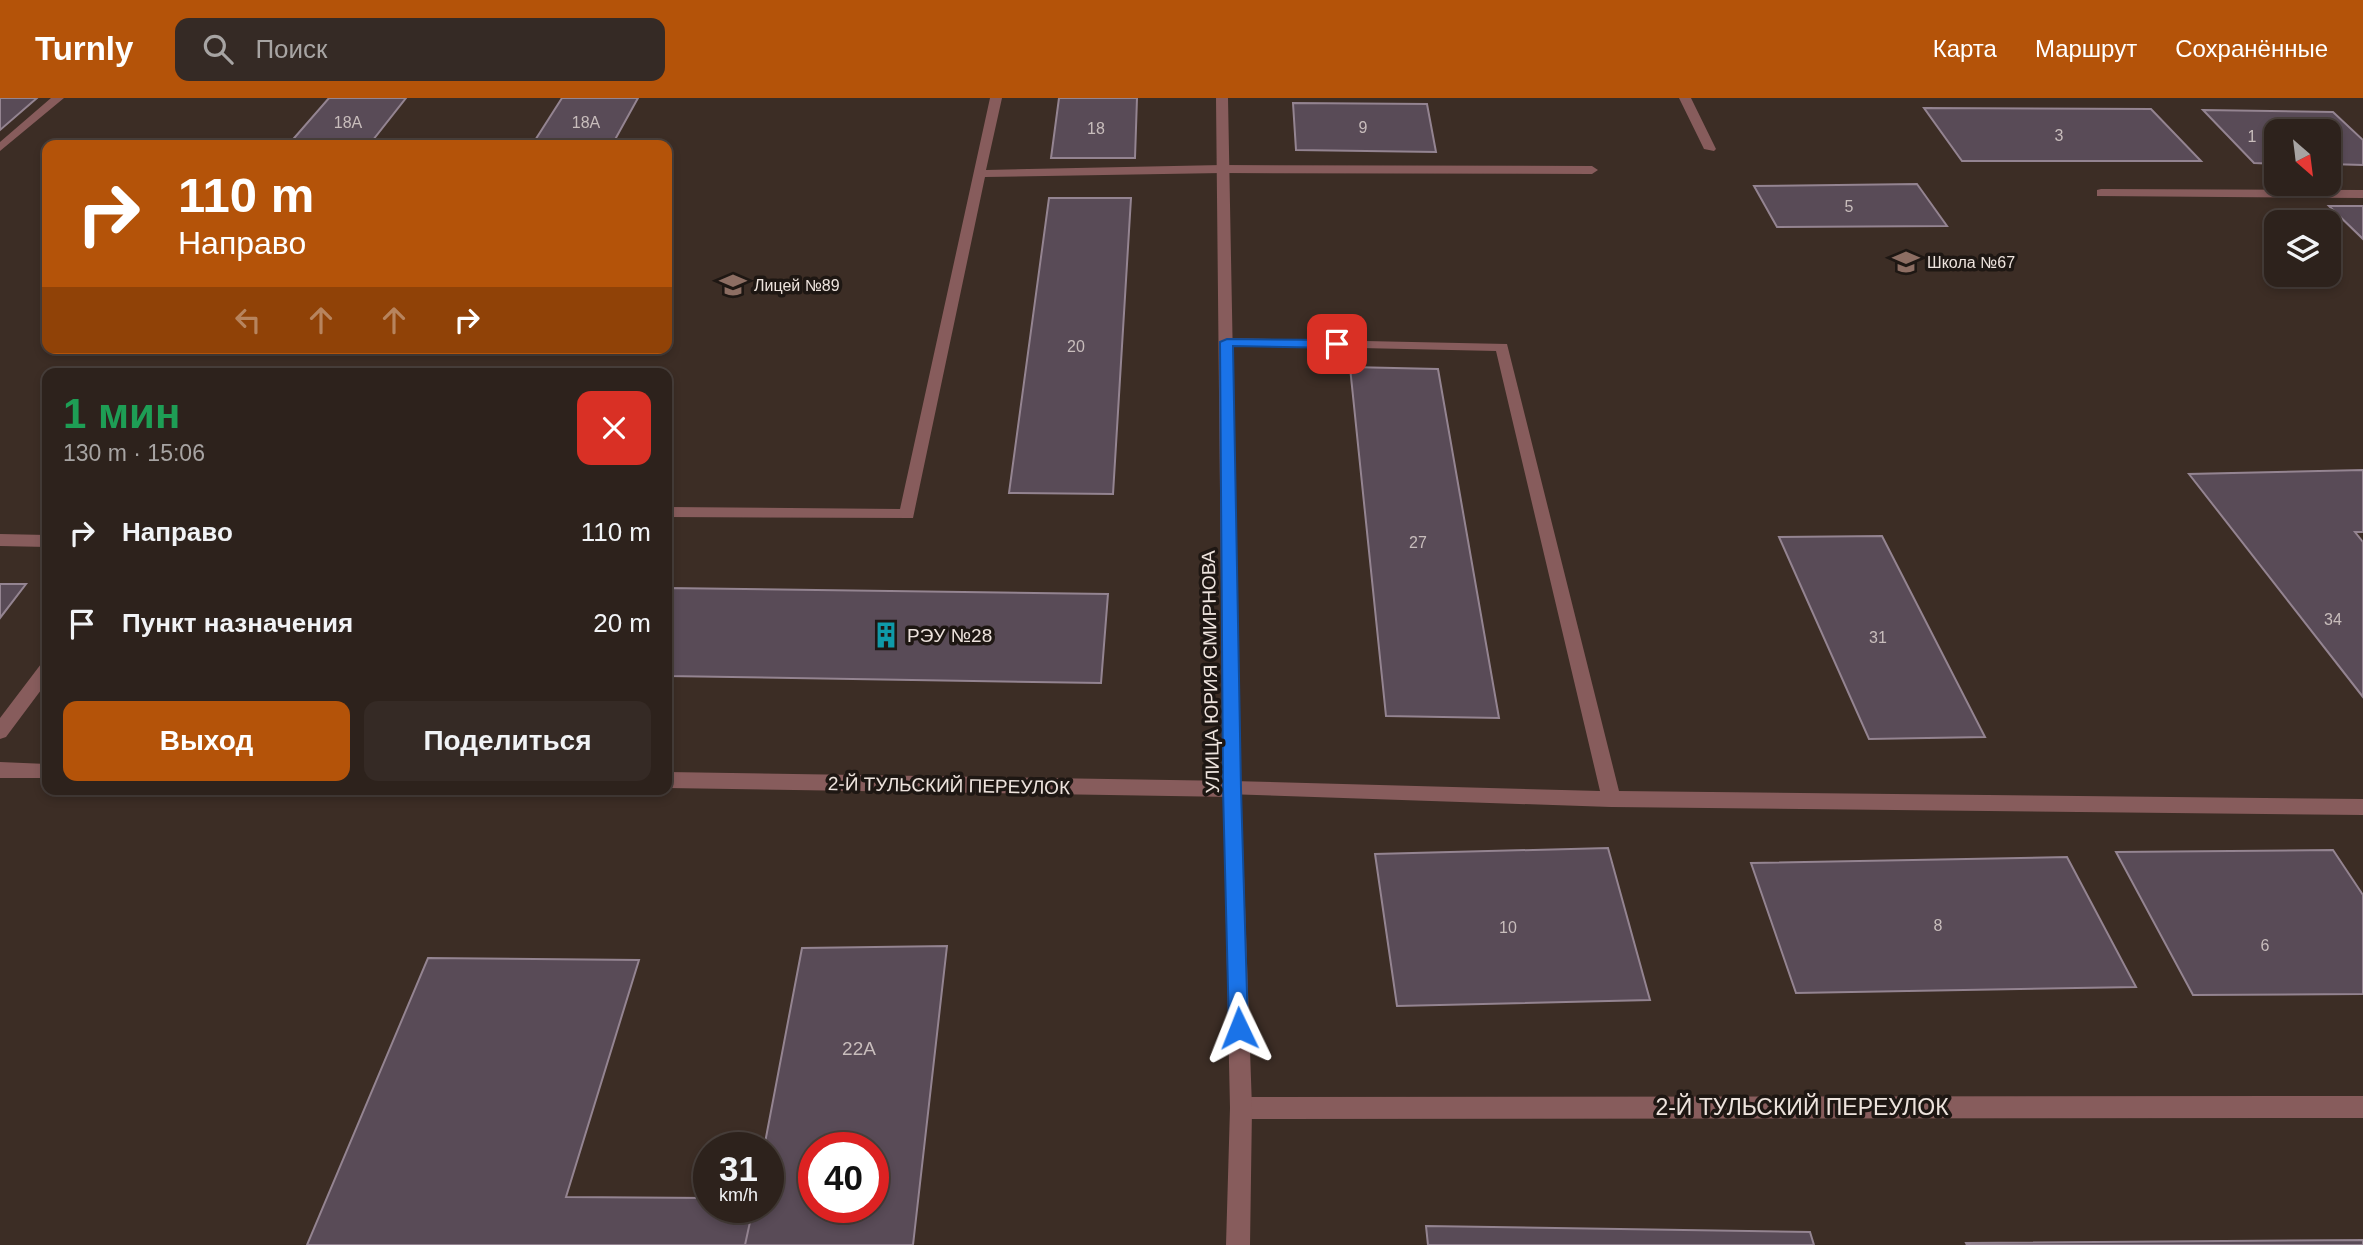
<!DOCTYPE html>
<html lang="ru">
<head>
<meta charset="utf-8">
<style>
	:root { --surface:#2d221c; --page:#352a25; --text:#f1f3f6; --muted:#a7a4a3; --line:#483f3b; --accent:#b45309 }
	body { margin:0; font-family:Arial,sans-serif; background:var(--page); color:var(--text); height:100vh; display:flex; flex-direction:column; font-size:26px; white-space:nowrap }
	* { box-sizing:border-box; margin:0 }
	p { font-size:23px; color:var(--muted) }
	.icon { flex:none; width:38px; height:38px; fill:none; stroke:currentColor; stroke-width:2; stroke-linecap:round; stroke-linejoin:round }
	.map { position:relative; flex:1; overflow:hidden }
	.panel { position:absolute; left:42px; top:270px; width:630px; height:427px; display:flex; flex-direction:column; background:var(--surface); border-radius:14px; box-shadow:0 4px 10px #0003,0 0 0 2px var(--line) }
	.panel>* { flex:none }
	.banner { position:absolute; left:42px; top:42px; width:630px; height:214px; border-radius:14px; box-shadow:0 4px 10px #0003,0 0 0 2px var(--line); background:#b45309; color:#fff; overflow:hidden }
	.needle { width:46px; rotate:152deg }
	.controls { position:absolute; left:2264px; top:21px; display:grid; gap:14px }
	.controls a { display:grid; place-items:center; width:77px; height:77px; border-radius:14px; background:var(--surface); box-shadow:0 4px 10px #0003,0 0 0 2px var(--line); font-size:35px }
	.speed { position:absolute; left:693px; top:1034px; display:flex; gap:14px; font-size:35px; font-weight:700; text-align:center }
	.speed>* { display:grid; place-content:center; width:91px; height:91px; border-radius:50%; background:var(--surface); box-shadow:0 4px 10px #0003,0 0 0 2px var(--line); line-height:1 }
	.speed small { font-size:18px; font-weight:400 }
	.speed .limit { border:10px solid #d22; background:#fff; color:#111 }
	.pin { position:absolute; display:grid; place-items:center; width:60px; height:60px; color:#fff; margin:-30px; border-radius:14px; box-shadow:0 4px 10px #0006 }
	.me { position:absolute; width:77px; margin:-38px; rotate:358deg; stroke-linejoin:round; filter:drop-shadow(0 0 5px #0008) }
	.turn { display:flex; align-items:center; gap:24px; height:147px; padding:0 21px; font-size:32px }
	.turn .icon { width:91px; height:91px; stroke-width:2.5 }
	.turn b { display:block; font-size:49px; line-height:60px }
	.lanes { display:flex; align-items:center; height:66px; padding:0 21px; background:#0003; justify-content:center; gap:35px; direction:ltr }
	.lanes .off { opacity:.35 }
	.round { display:grid; place-items:center; flex:none; width:74px; height:74px; border-radius:14px; background:var(--page) }
	.summary { display:flex; align-items:center; justify-content:space-between; height:119px; padding:0 21px }
	h1 { font-size:42px; font-weight:800; line-height:52px; color:#1e9e55 }
	.cta { display:flex; gap:14px; margin-top:auto; padding:14px 21px }
	.cta a { flex:1; height:80px; border-radius:14px; background:var(--accent); color:#fff; font-size:28px; font-weight:800; line-height:80px; text-align:center }
	.cta a+a { background:var(--page); color:var(--text) }
	ul { padding:0; list-style:none }
	li { display:flex; align-items:center; gap:21px; height:91px; padding:0 21px }
	li div { flex:1 }
	li b { display:block; font-size:26px }
	li em { font-style:normal }
	header { display:flex; align-items:center; gap:42px; box-sizing:border-box; height:98px; padding:0 35px; background:var(--accent); color:#fff }
	header strong { font-size:33px }
	nav { display:flex; gap:38px; margin-inline-start:auto; font-size:24px }
	.search { width:490px; height:63px; background:var(--page); display:flex; align-items:center; gap:18px; box-sizing:border-box; padding:0 24px; border-radius:14px; color:var(--muted); font-size:26px }
	.map>svg:first-child { display:block }
	.building { fill:#594b57; stroke:#948491; stroke-width:2; fill-rule:evenodd }
	.lines { fill:none; stroke-linecap:round; stroke-linejoin:round }
	.service { fill:#875c5c; fill-rule:evenodd }
	.minor { fill:#875c5c; fill-rule:evenodd }
	.tertiary { fill:#875c5c; fill-rule:evenodd }
	.route { fill:#1a73e8; stroke:#114b97; stroke-width:2 }
	.labels { text-anchor:middle; stroke-width:7; stroke-linejoin:round; paint-order:stroke }
	.number-label { font-size:16px; fill:#c8bdbc }
	.far-poi-label { font-size:16px; fill:#ede3dd; stroke:#1e1713; text-anchor:start }
	.poi-label { font-size:19px; fill:#ede3dd; stroke:#1e1713; text-anchor:start }
	.street-label { font-size:19px; fill:#ede3dd; stroke:#1e1713 }
	.near-number-label { font-size:19px; fill:#c8bdbc }
	.near-street-label { font-size:23px; fill:#ede3dd; stroke:#1e1713 }
</style>
</head>
<body>
<header>
<strong>Turnly</strong>
<div class="search"><svg class="icon" aria-label="search" viewBox="0 0 24 24"><circle cx="10" cy="10" r="6"/><path d="M15 15l6 6"/></svg>Поиск</div>
<nav><a>Карта</a><a>Маршрут</a><a>Сохранённые</a></nav>
</header>
<div class="map">
<svg width="2363" height="1147" viewBox="0 0 2363 1147">
	<rect width="100%" height="100%" fill="#3c2d25"/>
	<path class="building" d="M0,0H37L0,32Z
		M329,0H406L369,47H288Z
		M562,0H638L612,47H532Z
		M1059,0H1137L1135,60H1051Z
		M1293,5L1427,6L1436,54L1296,52Z
		M1924,10L2151,11L2201,63H1962Z
		M2203,12L2333,14L2363,42V67L2329,66V33H2277V66L2254,65Z
		M1917,86L1947,128L1777,129L1754,88Z
		M1049,100H1131L1113,396L1009,395Z
		M2329,108H2363V141Z
		M1350,269L1438,271L1499,620L1386,618Z
		M2363,372V434H2355L2363,444V599L2189,376Z
		M1882,438L1985,639L1869,641L1779,439Z
		M0,486H26L0,520Z
		M667,490L1108,496L1101,585L667,578Z
		M1608,750L1650,902L1397,908L1375,756Z
		M2333,752L2363,797V896L2193,897L2116,754Z
		M2067,759L2136,889L1796,895L1751,765Z
		M947,848L913,1147H745L753,1110H768V1050H764L802,850ZM814,1050H873V1110H814Z
		M428,860L639,862L566,1099L709,1100V1110H753L745,1147H307Z
		M1426,1128L1810,1134L1814,1147H1428Z
		M2363,1142V1147H1967L1966,1145Z"/>
	<g class="lines">
		<path class="service" d="M51,0H64L0,53V44Z
			M990,0H1002L986,72L1222,67L1592,68L1598,72L1592,76L1222,75L985,79L913,420L667,419V409L900,411Z
			M1679,0H1691L1716,51L1714,53L1704,51Z
			M2101,91L2363,92V100L2097,98V92Z
			M1227,240L1507,246L1619,693L2363,701V717L1611,709L1225,696L1223,691L1225,686L1232,683L1600,693L1496,253L1222,247L1220,244Z
			M0,436L47,437V449L0,448Z
			M47,564V584L6,639L0,641V620L41,566Z
			M2363,998V1020L1241,1021L1233,1018L1230,1010L1233,1002L1241,999Z"/>
		<path class="minor" d="M0,664L47,666V680H0Z
			M667,674L1232,683L1239,686L1241,691L1239,696L1232,699L667,690Z"/>
		<path class="tertiary" d="M1216,0H1228L1241,691L1252,1010L1250,1147H1226L1230,1010L1223,691Z"/>
	</g>
	<path class="route" d="M1227,241L1337,242L1343,246L1337,250L1233,248L1241,691L1248,930L1246,937L1239,940L1232,937L1229,930L1223,691L1220,244Z"/>
	<defs>
		<g id="school-bare" transform="scale(2.1)"><path d="M0-5L7-2L0 1L-7-2ZM-4 1L0 2.5L4 1V4Q0 6-4 4Z" fill="#8d6e63" stroke="#1e1713" stroke-width="2.5" paint-order="stroke"/></g>
		<g id="building-bare" transform="scale(2.1)"><path d="M-4-6H4V6H1V3H-1V6H-4ZM-2.5-4.3h1.7v1.8h-1.7ZM.8-4.3h1.7v1.8H.8ZM-2.5-1h1.7V.8h-1.7ZM.8-1h1.7V.8H.8Z" fill="#0f9aa8" stroke="#1e1713" stroke-width="2.5" paint-order="stroke"/></g>
	</defs>
	<g fill-rule="evenodd">
		<use href="#school-bare" x="1906" y="164"/>
		<use href="#school-bare" x="733" y="187"/>
		<use href="#building-bare" x="886" y="537"/>
	</g>
	<g class="labels">
		<g class="number-label">
			<text x="348" y="30">18А</text>
			<text x="586" y="30">18А</text>
			<text x="1363" y="35">9</text>
			<text x="1096" y="36">18</text>
			<text x="2059" y="43">3</text>
			<text x="2252" y="44">1</text>
			<text x="1849" y="114">5</text>
			<text x="1076" y="254">20</text>
			<text x="1418" y="450">27</text>
			<text x="2333" y="527">34</text>
			<text x="1878" y="545">31</text>
			<text x="1938" y="833">8</text>
			<text x="1508" y="835">10</text>
			<text x="2265" y="853">6</text>
		</g>
		<g class="far-poi-label">
			<text x="1927" y="170">Школа №67</text>
			<text x="754" y="193">Лицей №89</text>
		</g>
		<g class="poi-label">
			<text x="907" y="544">РЭУ №28</text>
		</g>
		<g class="street-label">
			<text transform="translate(1210 574) rotate(-91)" y="7">УЛИЦА ЮРИЯ СМИРНОВА</text>
			<text transform="translate(949 687) rotate(1)" y="7">2-Й ТУЛЬСКИЙ ПЕРЕУЛОК</text>
		</g>
		<g class="near-number-label">
			<text x="859" y="957">22А</text>
		</g>
		<g class="near-street-label">
			<text x="1802" y="1017">2-Й ТУЛЬСКИЙ ПЕРЕУЛОК</text>
		</g>
	</g>
</svg>
<div class="controls">
<a><svg class="needle" viewBox="-14 -14 28 28"><path d="M0-13l5 13h-10z" fill="#e53935"/><path d="M0 13l5-13h-10z" fill="#a7a4a3"/></svg></a>
<a><svg class="icon" aria-label="layers" viewBox="0 0 24 24"><path d="M12 4l9 5-9 5-9-5zM3 14l9 5 9-5"/></svg></a>
</div>
<div class="speed"><div>31<small>km/h</small></div><div class="limit">40</div></div>
<div class="pin" style="left:1337px;top:246px;background:#d93025"><svg class="icon" aria-label="arrive" viewBox="0 0 24 24"><path d="M6 21V4h12l-3 4 3 4H6"/></svg></div>
<svg class="me" style="left:1239px;top:930px" viewBox="-20 -20 40 40"><path d="M0-17L14 15 0 8-14 15z" fill="#1a73e8" stroke="#fff" stroke-width="4"/></svg>
<div class="banner">
<div class="turn"><svg class="icon" aria-label="right" viewBox="0 0 24 24"><path d="M7 20v-9h11M14 6l5 5-5 5"/></svg><div><b>110 m</b>Направо</div></div>
<div class="lanes"><svg class="icon off" aria-label="left" viewBox="0 0 24 24"><path d="M17 20v-9H6M10 6l-5 5 5 5"/></svg><svg class="icon off" aria-label="ahead" viewBox="0 0 24 24"><path d="M12 20V5M6 11l6-6 6 6"/></svg><svg class="icon off" aria-label="ahead" viewBox="0 0 24 24"><path d="M12 20V5M6 11l6-6 6 6"/></svg><svg class="icon" aria-label="right" viewBox="0 0 24 24"><path d="M7 20v-9h11M14 6l5 5-5 5"/></svg></div>
</div>
<section class="panel">
<div class="summary"><div><h1>1 мин</h1><p>130 m · 15:06</p></div><a class="round" style="background:#d93025;color:#fff"><svg class="icon" aria-label="close" viewBox="0 0 24 24"><path d="M6 6l12 12M18 6L6 18"/></svg></a></div>
<ul>
<li><svg class="icon" aria-label="right" viewBox="0 0 24 24"><path d="M7 20v-9h11M14 6l5 5-5 5"/></svg><div><b>Направо</b></div><em>110 m</em></li>
<li><svg class="icon" aria-label="arrive" viewBox="0 0 24 24"><path d="M6 21V4h12l-3 4 3 4H6"/></svg><div><b>Пункт назначения</b></div><em>20 m</em></li>
</ul>
<div class="cta"><a>Выход</a><a>Поделиться</a></div>
</section>
</div>
</body>
</html>
